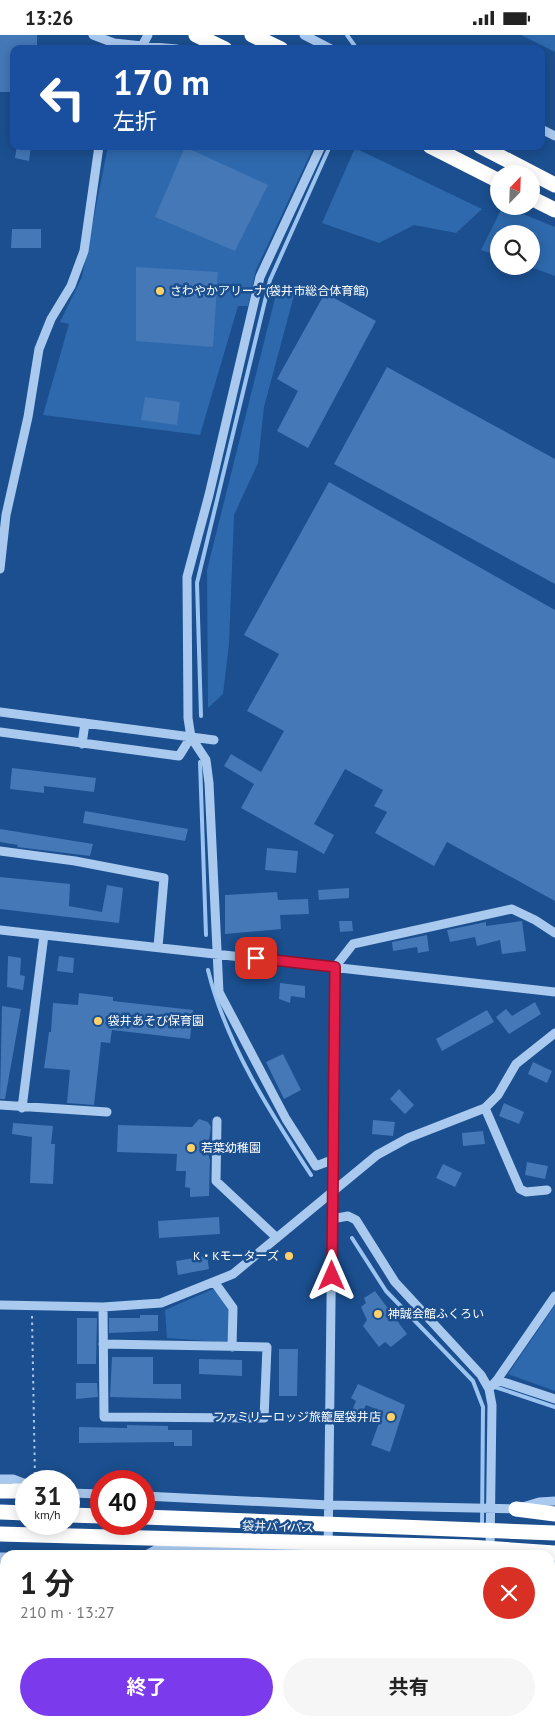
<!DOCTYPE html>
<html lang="ja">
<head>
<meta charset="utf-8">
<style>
	:root { --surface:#fff; --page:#f6f6f6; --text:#222; --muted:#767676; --accent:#7c3aed }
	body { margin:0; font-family:"PT Sans","Noto Sans JP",sans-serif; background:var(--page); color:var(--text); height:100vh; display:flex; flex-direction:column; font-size:19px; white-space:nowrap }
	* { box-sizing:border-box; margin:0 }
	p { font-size:16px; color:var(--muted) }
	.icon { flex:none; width:28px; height:28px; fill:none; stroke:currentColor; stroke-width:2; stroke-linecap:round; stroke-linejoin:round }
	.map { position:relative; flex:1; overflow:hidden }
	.sheet { position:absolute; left:0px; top:1515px; width:555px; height:176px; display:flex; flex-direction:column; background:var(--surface); border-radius:15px 15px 0 0; box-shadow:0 2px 12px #0003 }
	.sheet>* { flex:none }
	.guide { position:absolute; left:10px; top:10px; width:535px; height:105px; border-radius:10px; box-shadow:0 2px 12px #0003; background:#1a4fa0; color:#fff; overflow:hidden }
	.needle { width:32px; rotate:23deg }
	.buttons { position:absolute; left:490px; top:130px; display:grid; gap:10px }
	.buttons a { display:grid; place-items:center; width:50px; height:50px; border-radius:50%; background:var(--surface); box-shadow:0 2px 12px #0003; font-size:25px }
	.speed { position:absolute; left:15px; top:1435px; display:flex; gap:10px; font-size:25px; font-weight:700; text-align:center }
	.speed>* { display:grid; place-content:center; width:65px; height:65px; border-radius:50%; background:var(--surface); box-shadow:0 2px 12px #0003; line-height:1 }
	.speed small { font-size:12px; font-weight:400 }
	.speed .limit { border:8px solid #d22; background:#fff; color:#111 }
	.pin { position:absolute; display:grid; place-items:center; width:42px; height:42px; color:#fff; margin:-21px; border-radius:10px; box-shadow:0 2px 8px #0006 }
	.me { position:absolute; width:55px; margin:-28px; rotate:0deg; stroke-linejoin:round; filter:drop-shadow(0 0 4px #0008) }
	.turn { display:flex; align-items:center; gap:18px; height:105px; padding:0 20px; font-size:22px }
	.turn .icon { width:65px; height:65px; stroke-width:2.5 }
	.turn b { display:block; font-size:35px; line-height:42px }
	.round { display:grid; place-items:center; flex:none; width:52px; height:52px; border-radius:26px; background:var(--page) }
	.headline { display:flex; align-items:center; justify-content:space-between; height:85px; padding:0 20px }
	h1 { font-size:30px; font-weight:700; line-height:38px }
	.action { display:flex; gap:10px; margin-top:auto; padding:10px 20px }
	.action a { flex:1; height:58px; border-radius:30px; background:var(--accent); color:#fff; font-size:20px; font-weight:700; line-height:58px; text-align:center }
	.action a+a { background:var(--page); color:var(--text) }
	.status { display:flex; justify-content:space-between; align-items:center; height:35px; padding:0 25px; background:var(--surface); direction:ltr }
	.status svg { height:14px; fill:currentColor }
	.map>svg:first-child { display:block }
	.green { fill:#2e69ad }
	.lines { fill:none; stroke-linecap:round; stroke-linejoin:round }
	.stream { stroke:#9cc4f0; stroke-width:4 }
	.building { fill:#4478b7 }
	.path { stroke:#a9c9ee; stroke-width:2; stroke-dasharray:2.5 4; stroke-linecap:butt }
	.minor { stroke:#a9c9ee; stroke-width:9 }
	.highway { stroke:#fff; stroke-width:15 }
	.route-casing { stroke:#92132f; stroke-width:12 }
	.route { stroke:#e11d48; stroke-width:9 }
	.poi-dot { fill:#ffd166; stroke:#1b4f8f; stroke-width:2 }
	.labels { text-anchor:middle; stroke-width:5; stroke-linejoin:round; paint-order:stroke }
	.poi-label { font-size:12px; fill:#fff; stroke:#1b4f8f; text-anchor:start }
	.street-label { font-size:12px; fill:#fff; stroke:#1b4f8f }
</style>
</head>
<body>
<div class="status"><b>13:26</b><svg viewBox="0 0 49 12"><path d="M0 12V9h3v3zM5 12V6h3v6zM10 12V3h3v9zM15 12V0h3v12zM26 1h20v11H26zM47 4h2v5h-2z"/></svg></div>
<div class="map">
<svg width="555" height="1691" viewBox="0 0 555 1691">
	<rect width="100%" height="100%" fill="#1b4f8f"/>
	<path class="green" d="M521,0H555V17Z
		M108,111H314L256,235L248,271H238L200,400L43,380L69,289L60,287L82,242Z
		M355,113L482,174L456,198L414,190L379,208L322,188Z
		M503,171L555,192V241L528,231H531V199H499V221L481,215Z
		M296,253L264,372L258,428L234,480L229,609L223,659L208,673L207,535L277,255Z
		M213,1254L233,1273L232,1308L167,1303L165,1275Z
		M555,1270V1356L508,1339Z"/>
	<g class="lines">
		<path class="stream" d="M347,0L357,14
			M201,681L197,548L270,245L330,111
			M200,727L206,900
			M208,935C226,1009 270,1077 311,1140
			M352,1203L386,1256L473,1346L483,1372L482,1493
			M492,1351L555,1372
			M481,1691V1686"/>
	</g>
	<path class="building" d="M0,0H37V14H14V57H0Z
		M17,111H31L29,126L15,123Z
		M185,112L268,150L235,216L155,182Z
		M12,194H41V213H11Z
		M136,232L218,237L213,312L136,306Z
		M325,258L376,286L308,413L277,396L298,356L277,344Z
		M387,332L555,424V549L334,429Z
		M145,362L180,367L177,390L141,385Z
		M329,447L555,575V866L447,807L434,831L375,798L387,777L374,771L383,755L345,734L314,789L334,800L324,819L241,773L254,749L224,731L231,719L261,737L284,696L247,676L279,619L244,600Z
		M12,733L96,743L94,757L44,751V758L10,754Z
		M85,776L188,794L185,806L83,788Z
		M0,794L93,809L90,821L17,812L18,810L0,807Z
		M267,813L298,816L296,838L265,835Z
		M0,842L70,849L69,871L102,877L107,850L123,853L119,888L0,874Z
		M349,853V863L319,865L318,855Z
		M277,857L278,865L308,864L309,879L280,880L281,894L225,899V860Z
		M339,886H352L353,896L340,897Z
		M522,886L526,916L502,919L500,905L477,911L475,902L450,907L447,895L486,887V891Z
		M427,900L429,916L418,918L417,912L393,916L392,907Z
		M8,921L21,923L20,940L25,941L23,955L7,952Z
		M59,921L74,923L73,938L57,936Z
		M280,948L305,951V963L291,961L290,968L279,964Z
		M79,958L113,962V966L193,975L190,1004L112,995L110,1008L101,1007L94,1070L67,1068L70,1035L44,1033L46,1020L49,997H51L53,968L78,970Z
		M535,967L541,979L509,999L496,982L506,974L512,981Z
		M2,971L21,974L5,1064H0Z
		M487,975L494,987L442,1016L436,1004Z
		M283,1019L301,1055L284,1064L266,1027Z
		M533,1027L552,1036L547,1048L528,1039Z
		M399,1054L414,1070L405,1079L390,1064Z
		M504,1068L524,1077L519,1089L499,1081Z
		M199,1084L208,1087L211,1092L209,1106L205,1109L210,1125L209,1161L190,1162V1153L185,1152L186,1136H176L177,1119L117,1117L118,1090L192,1092Z
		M373,1085L395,1087L393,1101L372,1099Z
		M13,1088L53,1091L51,1109H55L53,1149L30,1148L32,1102L12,1099Z
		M483,1096L485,1109L463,1111L462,1098Z
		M527,1127L548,1131L545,1144L525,1140Z
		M443,1129L462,1138L455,1152L436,1143Z
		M219,1182L220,1199L159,1203L158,1186Z
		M207,1221L209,1234L178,1240L176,1226Z
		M375,1256L407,1299L391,1312L385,1307L379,1312L363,1291L367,1285L361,1272L366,1268L364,1263Z
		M140,1280H158V1296L109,1298V1283H140Z
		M77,1283H97L96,1329H77Z
		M279,1314H298L297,1361H279Z
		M112,1322H153V1349H181V1364L110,1362Z
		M199,1324L242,1325V1341L199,1339Z
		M76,1348H97L98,1362L76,1364Z
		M358,1349L405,1370L390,1417L371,1410L383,1377L366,1370L360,1383L350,1380L356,1366L351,1363Z
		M127,1390L168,1391V1395H192V1411H174V1407L79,1408V1392L127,1393Z"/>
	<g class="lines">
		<path class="path" d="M32,1281L35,1444"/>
		<path class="minor" d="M93,0L114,8L142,11L148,0
			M304,0L331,14
			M140,14L142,11L177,14
			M541,94L555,101
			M321,111L260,242L209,460L187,542L188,683L191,702L206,725L209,748L219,957L286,1084L316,1131L332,1125
			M0,534L6,480L28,382L39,314L51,284L71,251L84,216L99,111
			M0,677L214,705
			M0,697L179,721L191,702
			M82,709L85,688
			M0,816L75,826L164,843L158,912
			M0,895L555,957
			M0,1070L107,1077
			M22,1073L44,900
			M485,1073L520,1154L526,1157L547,1155
			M217,1086L216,1146L277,1203
			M332,1184L348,1181L356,1185L395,1247L481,1340L489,1354L492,1370L490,1517
			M215,1248L233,1273L232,1312
			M0,1270L103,1272L161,1268L233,1239L377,1120L408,1103L485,1073L498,1060L516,1029L555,998
			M103,1309L267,1312L264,1383L104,1382L103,1272
			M497,1345L555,1364
			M489,1354L497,1345L555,1261
			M0,1444H13L26,1449
			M69,1458L101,1459
			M144,1461L329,1470L516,1474L539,1467L555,1466
			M146,1520L163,1511L400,1520
			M328,1520L335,932L353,909L512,874L535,885L555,898
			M0,1522H5
			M550,1527H555
			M0,1575L5,1576
			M0,1644H5
			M550,1660H555
			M328,1686V1691
			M422,1686V1691
			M35,1691V1686
			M234,1691V1686
			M494,1691V1686"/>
		<path class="highway" d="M196,0L225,14
			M252,0L281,14
			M430,111L499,146
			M480,111L555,150
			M531,163L555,175
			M0,1456H26
			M516,1474L555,1479
			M0,1477L26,1478
			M69,1480L101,1481
			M144,1482L555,1498
			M0,1499L469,1512L555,1518"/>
	</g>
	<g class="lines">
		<g class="route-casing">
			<path id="route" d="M256,923L335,932L332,1241"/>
		</g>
		<use href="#route" class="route"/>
	</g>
	<g class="poi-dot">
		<circle cx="160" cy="256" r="5"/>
		<circle cx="98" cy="986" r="5"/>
		<circle cx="191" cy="1113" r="5"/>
		<circle cx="289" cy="1221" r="5"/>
		<circle cx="378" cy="1279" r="5"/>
		<circle cx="391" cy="1382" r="5"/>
	</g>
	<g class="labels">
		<g class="poi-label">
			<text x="170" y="260">さわやかアリーナ(袋井市総合体育館)</text>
			<text x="108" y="990">袋井あそび保育園</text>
			<text x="201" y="1117">若葉幼稚園</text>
			<text x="279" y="1225" text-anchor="end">K・Kモーターズ</text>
			<text x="388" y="1283">神誠会館ふくろい</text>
			<text x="381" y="1386" text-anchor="end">ファミリーロッジ旅籠屋袋井店</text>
		</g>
		<g class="street-label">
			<text transform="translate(278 1492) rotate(2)" y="4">袋井バイパス</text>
		</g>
	</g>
</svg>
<div class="buttons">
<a><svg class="needle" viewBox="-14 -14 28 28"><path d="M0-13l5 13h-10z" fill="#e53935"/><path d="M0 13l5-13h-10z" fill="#767676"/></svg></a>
<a><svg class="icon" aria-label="search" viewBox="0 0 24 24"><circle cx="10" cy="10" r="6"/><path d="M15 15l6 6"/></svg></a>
</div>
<div class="speed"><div>31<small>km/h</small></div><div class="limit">40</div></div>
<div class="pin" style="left:256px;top:923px;background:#d93025"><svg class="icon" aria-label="arrive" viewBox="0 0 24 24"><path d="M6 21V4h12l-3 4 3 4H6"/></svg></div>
<svg class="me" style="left:332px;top:1241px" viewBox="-20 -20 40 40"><path d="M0-17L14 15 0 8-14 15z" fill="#e11d48" stroke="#fff" stroke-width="4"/></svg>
<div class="guide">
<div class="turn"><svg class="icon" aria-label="left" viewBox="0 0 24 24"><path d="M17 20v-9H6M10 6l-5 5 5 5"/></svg><div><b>170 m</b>左折</div></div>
</div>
<section class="sheet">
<div class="headline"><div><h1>1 分</h1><p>210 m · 13:27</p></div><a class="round" style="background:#d93025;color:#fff"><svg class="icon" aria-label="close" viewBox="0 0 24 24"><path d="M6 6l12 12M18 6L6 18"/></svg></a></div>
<div class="action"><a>終了</a><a>共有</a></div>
</section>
</div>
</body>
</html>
